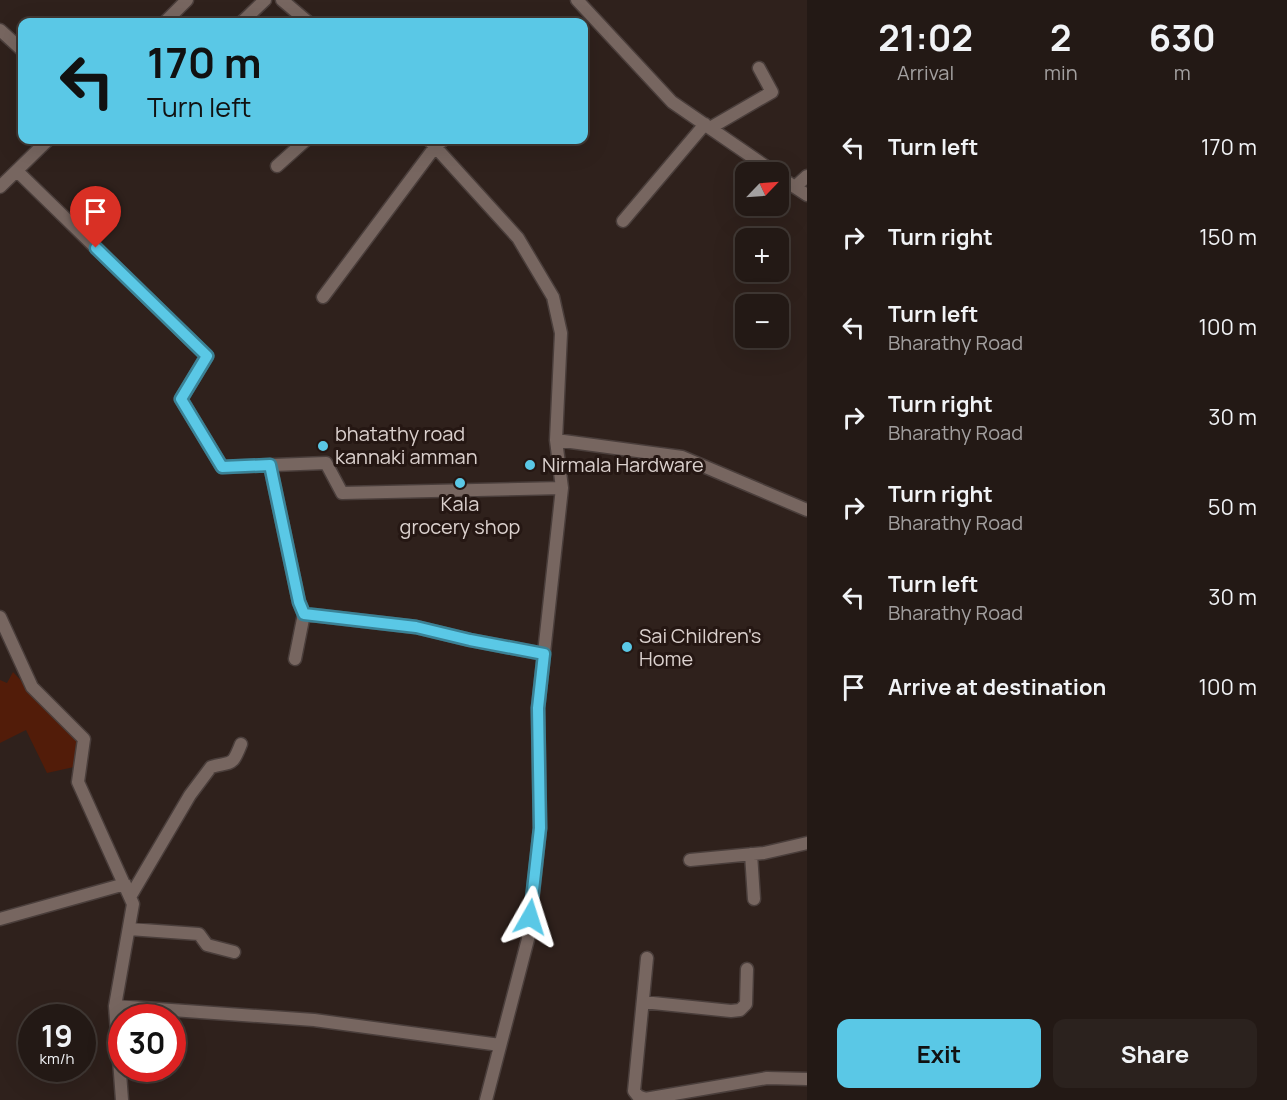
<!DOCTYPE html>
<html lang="en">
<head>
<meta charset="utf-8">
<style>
	:root { --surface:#231915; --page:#2b221e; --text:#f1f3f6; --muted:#a3a0a0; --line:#403834; --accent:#5ac8e6 }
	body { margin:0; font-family:Manrope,sans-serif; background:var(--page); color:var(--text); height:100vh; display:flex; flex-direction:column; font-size:22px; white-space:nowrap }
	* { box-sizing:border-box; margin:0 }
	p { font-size:20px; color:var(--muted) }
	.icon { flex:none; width:33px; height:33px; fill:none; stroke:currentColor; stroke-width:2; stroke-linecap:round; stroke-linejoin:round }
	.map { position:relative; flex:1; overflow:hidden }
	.drawer { display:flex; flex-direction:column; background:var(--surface); width:480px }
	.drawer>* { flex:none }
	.banner { position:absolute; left:18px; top:18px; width:570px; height:126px; border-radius:12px; box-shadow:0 6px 24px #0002,0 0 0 2px var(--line); background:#5ac8e6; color:#111; overflow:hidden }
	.needle { width:39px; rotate:65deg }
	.tools { position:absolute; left:735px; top:162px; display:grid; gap:12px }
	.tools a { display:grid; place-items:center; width:54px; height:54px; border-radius:12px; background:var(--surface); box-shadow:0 6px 24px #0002,0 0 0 2px var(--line); font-size:30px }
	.speed { position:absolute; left:18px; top:1004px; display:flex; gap:12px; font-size:30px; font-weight:700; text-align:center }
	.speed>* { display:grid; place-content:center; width:78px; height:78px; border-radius:50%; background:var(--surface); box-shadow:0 6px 24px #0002,0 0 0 2px var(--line); line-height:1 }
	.speed small { font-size:15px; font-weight:400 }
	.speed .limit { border:9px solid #d22; background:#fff; color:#111 }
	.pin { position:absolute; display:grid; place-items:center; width:51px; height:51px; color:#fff; margin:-62px -26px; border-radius:50% 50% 50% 0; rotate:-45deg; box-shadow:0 0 6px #0007 }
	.pin .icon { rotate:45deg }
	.me { position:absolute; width:66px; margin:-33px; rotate:6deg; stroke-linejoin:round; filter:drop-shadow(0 0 4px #0008) }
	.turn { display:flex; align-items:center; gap:21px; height:126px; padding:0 30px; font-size:27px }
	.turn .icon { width:78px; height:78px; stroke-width:2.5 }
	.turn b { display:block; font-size:42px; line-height:51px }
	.eta { display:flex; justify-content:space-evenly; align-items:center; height:102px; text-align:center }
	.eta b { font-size:36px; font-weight:700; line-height:42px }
	.cta { display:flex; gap:12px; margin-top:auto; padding:12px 30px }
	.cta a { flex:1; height:69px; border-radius:12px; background:var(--accent); color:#111; font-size:24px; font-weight:700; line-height:69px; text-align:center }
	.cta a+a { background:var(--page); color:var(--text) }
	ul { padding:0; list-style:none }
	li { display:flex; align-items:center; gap:18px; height:90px; padding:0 30px }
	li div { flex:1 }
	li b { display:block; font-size:22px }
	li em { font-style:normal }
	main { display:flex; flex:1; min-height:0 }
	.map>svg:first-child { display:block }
	.green { fill:#521c09 }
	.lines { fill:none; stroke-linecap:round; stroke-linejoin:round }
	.minor-casing { stroke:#4a3e3b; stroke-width:15 }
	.minor { stroke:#776660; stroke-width:12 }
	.route-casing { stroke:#3a8296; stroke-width:15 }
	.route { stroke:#5ac8e6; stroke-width:10 }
	.poi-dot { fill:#5ac8e6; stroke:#251713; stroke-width:2 }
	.labels { text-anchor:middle; stroke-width:6; stroke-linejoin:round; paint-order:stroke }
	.poi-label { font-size:20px; fill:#dbd1ce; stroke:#251713; text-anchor:start }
</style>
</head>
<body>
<main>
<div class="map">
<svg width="807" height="1100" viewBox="0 0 807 1100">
	<rect width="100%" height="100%" fill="#2f211c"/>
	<path class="green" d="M13,672L78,741L74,767L47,773L26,730L0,743V680L7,683Z"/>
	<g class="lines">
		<g class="minor-casing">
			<path id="minor" d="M282,0L308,22
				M577,0L672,102L774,172
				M165,22L187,0
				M242,22L265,0
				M0,30L22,50
				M710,128L772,92L759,68
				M429,140L518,238L553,297L561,333L556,440L562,488L538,708L540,828L528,939L486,1100
				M277,166L306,140
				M17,171L207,356L181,399L222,467L326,463L342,493L562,488
				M778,176L807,195
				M0,187L48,140
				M795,187L807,176
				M623,221L705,124
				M323,297L435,147L443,140
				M556,440L682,457L807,510
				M270,465L299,602L304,614L295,659
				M304,614L416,627L470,640L544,654
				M0,617L32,687L84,739L78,782L133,904L115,1006L122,1100
				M751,854L754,899
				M690,860L764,853L807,843
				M130,897L190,795L211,767C233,761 232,767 241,744
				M0,919L125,884
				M129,929L199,934L207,945L234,952
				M647,958L634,1091L638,1096L645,1099L767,1078L807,1079
				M643,1002L731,1011L740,1010L746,1004L747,969
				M115,1006L314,1020L500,1045"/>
		</g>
		<use href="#minor" class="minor"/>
	</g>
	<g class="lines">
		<g class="route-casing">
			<path id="route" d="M96,248L207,356L181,399L222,467L270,465L299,602L304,614L416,627L470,640L544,654L538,708L540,828L530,917"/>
		</g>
		<use href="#route" class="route"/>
	</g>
	<g class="poi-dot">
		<circle cx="323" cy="446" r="6"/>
		<circle cx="530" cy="465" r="6"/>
		<circle cx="460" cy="483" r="6"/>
		<circle cx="627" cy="647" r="6"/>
	</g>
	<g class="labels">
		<g class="poi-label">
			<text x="335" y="441">bhatathy road<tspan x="335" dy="23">kannaki amman</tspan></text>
			<text x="542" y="472">Nirmala Hardware</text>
			<text x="460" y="511" text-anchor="middle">Kala<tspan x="460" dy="23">grocery shop</tspan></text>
			<text x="639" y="643">Sai Children's<tspan x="639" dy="23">Home</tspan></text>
		</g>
	</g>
</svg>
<div class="tools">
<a><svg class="needle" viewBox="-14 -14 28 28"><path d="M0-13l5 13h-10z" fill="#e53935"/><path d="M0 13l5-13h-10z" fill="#a3a0a0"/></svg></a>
<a>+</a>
<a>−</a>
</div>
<div class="speed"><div>19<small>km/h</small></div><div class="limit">30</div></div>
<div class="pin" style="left:96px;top:248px;background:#d93025"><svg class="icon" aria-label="arrive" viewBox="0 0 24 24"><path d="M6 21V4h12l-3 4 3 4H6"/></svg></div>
<svg class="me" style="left:530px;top:917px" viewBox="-20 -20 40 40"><path d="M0-17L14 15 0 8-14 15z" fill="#5ac8e6" stroke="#fff" stroke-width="4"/></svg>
<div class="banner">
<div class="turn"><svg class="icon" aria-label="left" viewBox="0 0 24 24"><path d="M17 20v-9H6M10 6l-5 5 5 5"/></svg><div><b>170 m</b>Turn left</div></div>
</div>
</div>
<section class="drawer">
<div class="eta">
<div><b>21:02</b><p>Arrival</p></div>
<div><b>2</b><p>min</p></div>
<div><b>630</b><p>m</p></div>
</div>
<ul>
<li><svg class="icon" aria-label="left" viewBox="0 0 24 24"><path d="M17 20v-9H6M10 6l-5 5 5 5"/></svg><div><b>Turn left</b></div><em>170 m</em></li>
<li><svg class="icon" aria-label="right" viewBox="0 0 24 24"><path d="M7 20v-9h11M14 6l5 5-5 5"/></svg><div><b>Turn right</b></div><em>150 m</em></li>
<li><svg class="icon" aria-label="left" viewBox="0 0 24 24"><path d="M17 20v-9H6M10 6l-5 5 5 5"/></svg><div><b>Turn left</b><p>Bharathy Road</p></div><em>100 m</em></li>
<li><svg class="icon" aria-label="right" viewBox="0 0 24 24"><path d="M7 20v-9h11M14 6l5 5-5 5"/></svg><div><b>Turn right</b><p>Bharathy Road</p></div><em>30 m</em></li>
<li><svg class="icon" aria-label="right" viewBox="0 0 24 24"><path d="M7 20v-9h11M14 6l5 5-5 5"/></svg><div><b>Turn right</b><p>Bharathy Road</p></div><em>50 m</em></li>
<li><svg class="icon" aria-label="left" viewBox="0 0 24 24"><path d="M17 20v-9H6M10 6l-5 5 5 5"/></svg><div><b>Turn left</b><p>Bharathy Road</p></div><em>30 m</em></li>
<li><svg class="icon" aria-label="arrive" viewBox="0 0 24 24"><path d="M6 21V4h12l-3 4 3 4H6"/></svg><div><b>Arrive at destination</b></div><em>100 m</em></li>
</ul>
<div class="cta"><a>Exit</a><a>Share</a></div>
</section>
</main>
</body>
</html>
